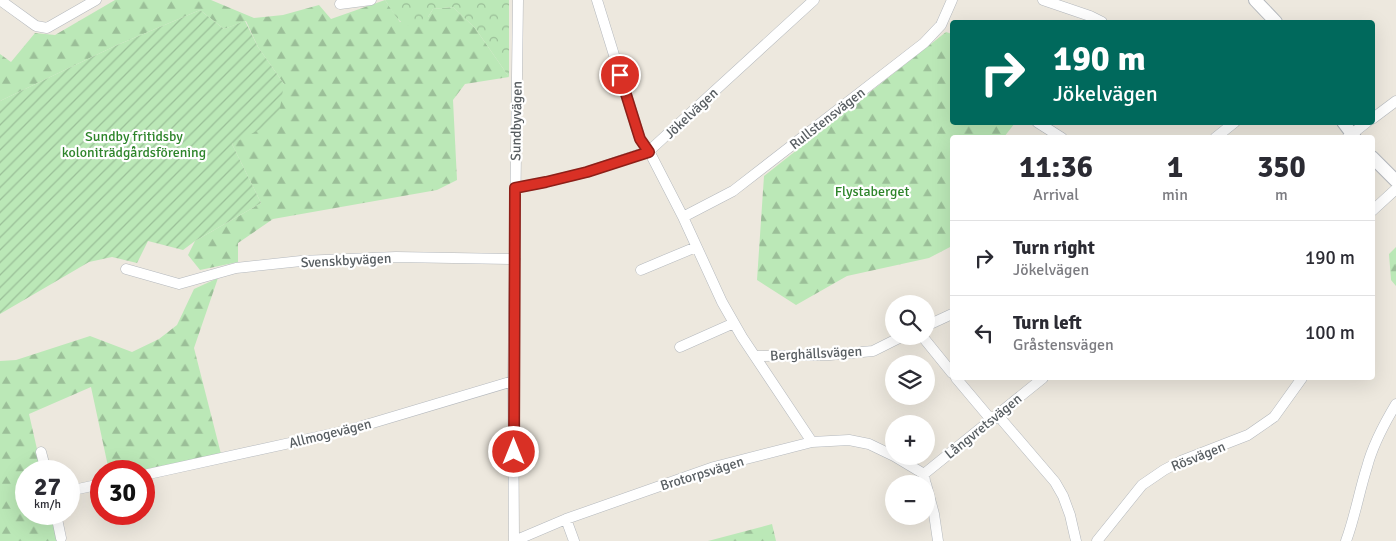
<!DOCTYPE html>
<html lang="en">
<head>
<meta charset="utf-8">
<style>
	:root { --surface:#fff; --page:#f7f7f7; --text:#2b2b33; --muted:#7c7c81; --line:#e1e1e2 }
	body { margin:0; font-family:Signika,sans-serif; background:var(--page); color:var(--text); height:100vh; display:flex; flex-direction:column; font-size:19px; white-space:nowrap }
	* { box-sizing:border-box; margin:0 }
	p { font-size:16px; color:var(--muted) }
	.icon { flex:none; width:28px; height:28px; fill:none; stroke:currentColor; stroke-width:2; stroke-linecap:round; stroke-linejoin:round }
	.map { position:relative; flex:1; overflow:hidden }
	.drawer { position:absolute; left:950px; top:135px; width:425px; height:245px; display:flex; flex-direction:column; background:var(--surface); border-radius:5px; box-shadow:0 5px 20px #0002 }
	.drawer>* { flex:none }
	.hud { position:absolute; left:950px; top:20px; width:425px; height:105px; border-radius:5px; box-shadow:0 5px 20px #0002; background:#00695c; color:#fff; overflow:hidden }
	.buttons { position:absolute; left:885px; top:295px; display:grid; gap:10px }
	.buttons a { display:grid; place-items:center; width:50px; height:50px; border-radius:50%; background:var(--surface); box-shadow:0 5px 20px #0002; font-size:25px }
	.speed { position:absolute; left:15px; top:460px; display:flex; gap:10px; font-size:25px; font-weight:700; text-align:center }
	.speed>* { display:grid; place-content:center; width:65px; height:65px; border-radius:50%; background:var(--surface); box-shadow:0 5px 20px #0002; line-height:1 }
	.speed small { font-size:12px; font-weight:400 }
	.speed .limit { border:8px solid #d22; background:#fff; color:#111 }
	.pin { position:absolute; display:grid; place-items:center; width:42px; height:42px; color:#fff; margin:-21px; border:2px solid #fff; border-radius:50%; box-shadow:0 1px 5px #0007 }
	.me { position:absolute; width:55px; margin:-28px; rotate:0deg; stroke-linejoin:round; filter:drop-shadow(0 0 4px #0008) }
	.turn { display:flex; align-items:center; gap:18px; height:105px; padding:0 20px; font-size:22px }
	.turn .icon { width:65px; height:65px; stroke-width:2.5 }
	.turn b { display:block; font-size:35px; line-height:42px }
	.eta { display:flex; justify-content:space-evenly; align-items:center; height:85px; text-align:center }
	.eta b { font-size:30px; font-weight:700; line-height:35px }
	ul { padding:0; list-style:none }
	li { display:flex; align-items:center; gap:15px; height:75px; padding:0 20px; border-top:1px solid var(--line) }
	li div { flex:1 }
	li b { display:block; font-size:19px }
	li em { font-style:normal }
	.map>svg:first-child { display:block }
	.forest { fill:url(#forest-firs) }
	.park { fill:url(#park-crowns) }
	.garden { fill:url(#garden-furrows) }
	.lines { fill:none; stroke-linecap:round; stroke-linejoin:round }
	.minor-casing { stroke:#b4b8bd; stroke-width:11 }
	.tertiary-casing { stroke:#b4b8bd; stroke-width:14 }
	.minor { stroke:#fff; stroke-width:10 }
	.tertiary { stroke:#fff; stroke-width:12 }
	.route-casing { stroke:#8d1f18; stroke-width:12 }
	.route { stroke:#d93025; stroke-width:9 }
	.labels { text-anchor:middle; stroke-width:4.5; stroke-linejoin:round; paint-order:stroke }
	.street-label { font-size:14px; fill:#575d61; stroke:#fff }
	.park-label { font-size:14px; fill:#2e852b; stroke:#fff }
</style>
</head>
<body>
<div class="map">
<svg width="1396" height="541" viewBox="0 0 1396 541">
	<defs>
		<pattern id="forest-firs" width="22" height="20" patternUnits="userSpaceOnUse" patternTransform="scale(1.25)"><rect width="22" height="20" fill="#bbe8b7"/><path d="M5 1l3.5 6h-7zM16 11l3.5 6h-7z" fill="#9bbf98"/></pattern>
		<pattern id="park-crowns" width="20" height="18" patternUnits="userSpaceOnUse" patternTransform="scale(1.25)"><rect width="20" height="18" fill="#bbe8b7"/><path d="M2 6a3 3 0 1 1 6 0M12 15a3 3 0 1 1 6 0" fill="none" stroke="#9bbf98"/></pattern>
		<pattern id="garden-furrows" width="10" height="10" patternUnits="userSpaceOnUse" patternTransform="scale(1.25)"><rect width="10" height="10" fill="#bbe8b7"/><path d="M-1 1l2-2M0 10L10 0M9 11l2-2" fill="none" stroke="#9bbf98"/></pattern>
	</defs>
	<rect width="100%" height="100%" fill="#ede8de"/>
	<path class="forest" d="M115,0H211L254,18L283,15L319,5L331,19L385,0L400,22L428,17L433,9L453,7L475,28L509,77L465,84L453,100L457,180L437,190L273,219L238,243V262L200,270L188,255L195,241L261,203L232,144L284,84L258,47L246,21L224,29L200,10L115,46L0,101V54L11,62L35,33L55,35Z
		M946,32L952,34V122L1015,123L1004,137L952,138V246L929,258L847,276L796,305L757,280L764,176Z
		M1396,247V286L1391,280L1389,254Z
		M218,278L194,348L221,454L137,471H109L91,387L29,414L42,471H26V514H51L58,541H0V361L16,360L90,336L132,352L159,339L177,325L194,289Z
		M772,524L776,541H708Z"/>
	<path class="park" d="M385,0H509V77L475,28L453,7L433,9L428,17L429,26C400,28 400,23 385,0Z"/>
	<path class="garden" d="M200,10L224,29L245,21L258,47L284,84L278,120L232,144L261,203L195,241L183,250L148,241L137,263L112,257L89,262L0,314V101L115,46Z"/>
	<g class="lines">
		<g class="minor-casing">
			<path id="minor" d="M0,0L36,26L47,28L96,0
				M597,0L640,139L649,151L683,217L722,302L742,337L812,442
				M1043,0L1090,16L1102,22
				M340,4L371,0
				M1372,119L1396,101
				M1037,122L1062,138
				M1215,138L1235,122
				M1347,138L1367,122
				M515,188L546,182L587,172L649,151L814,0
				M1372,211L1396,189
				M683,217L733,191L924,43L941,25L952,0
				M126,269L179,284L236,268L301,261L396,257L515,259
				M641,270L696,247
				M926,326L952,314
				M922,336L952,373
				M680,347L734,323
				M755,356L830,355L873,351L903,336
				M956,378L988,416L1001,419L1055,482L1063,496L1070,515L1076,541
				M41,452L46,471
				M894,456L924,474L925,481
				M924,474L1043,378
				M144,475L349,430L513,381
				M926,484L934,514L938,541
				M69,491L101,484
				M56,514L61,538
				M566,519L574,541
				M514,541L513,381L518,0
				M514,541L566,519L714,467L812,442L849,440L869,444L894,456
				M1097,541L1142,485L1164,470L1181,461L1248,435L1274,417L1302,378
				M1346,541C1355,517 1359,492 1367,467C1373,444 1384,424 1396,404"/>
		</g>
		<g class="tertiary-casing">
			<path id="tertiary" d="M1255,0L1276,22
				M1343,122L1355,138
				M1372,157L1396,181"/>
		</g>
		<use href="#minor" class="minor"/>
		<use href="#tertiary" class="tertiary"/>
	</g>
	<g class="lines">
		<g class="route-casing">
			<path id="route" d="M514,452L515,188L546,182L587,172L649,152L640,139L620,75"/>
		</g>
		<use href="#route" class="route"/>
	</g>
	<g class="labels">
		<g class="street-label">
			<text transform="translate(691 113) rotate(-43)" y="5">Jökelvägen</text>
			<text transform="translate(827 118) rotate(-38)" y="5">Rullstensvägen</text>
			<text transform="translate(516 121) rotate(-89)" y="5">Sundbyvägen</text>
			<text transform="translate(346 260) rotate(-3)" y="5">Svenskbyvägen</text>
			<text transform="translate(816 353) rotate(-3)" y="5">Berghällsvägen</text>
			<text transform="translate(983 426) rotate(-39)" y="5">Långvretsvägen</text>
			<text transform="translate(330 433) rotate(-14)" y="5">Allmogevägen</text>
			<text transform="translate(1198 456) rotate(-22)" y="5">Rösvägen</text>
			<text transform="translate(702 473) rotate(-17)" y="5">Brotorpsvägen</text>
		</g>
		<g class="park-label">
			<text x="134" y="141">Sundby fritidsby<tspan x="134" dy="16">koloniträdgårdsförening</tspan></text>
			<text x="872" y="196">Flystaberget</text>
		</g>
	</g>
</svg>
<div class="buttons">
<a><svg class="icon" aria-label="search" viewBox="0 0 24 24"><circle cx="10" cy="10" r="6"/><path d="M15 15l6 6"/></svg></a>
<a><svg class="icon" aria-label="layers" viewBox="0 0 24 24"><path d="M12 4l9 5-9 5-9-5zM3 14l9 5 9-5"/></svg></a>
<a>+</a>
<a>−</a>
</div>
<div class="speed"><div>27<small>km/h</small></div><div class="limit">30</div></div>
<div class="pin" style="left:620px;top:75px;background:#d93025"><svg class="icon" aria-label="arrive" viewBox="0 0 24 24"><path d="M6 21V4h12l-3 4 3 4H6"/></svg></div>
<svg class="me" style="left:514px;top:452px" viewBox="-20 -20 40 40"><circle r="17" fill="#d93025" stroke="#fff" stroke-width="3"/><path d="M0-11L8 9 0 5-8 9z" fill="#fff"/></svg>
<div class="hud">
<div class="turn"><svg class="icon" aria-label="right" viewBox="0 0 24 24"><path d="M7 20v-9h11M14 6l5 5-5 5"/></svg><div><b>190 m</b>Jökelvägen</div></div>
</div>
<section class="drawer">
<div class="eta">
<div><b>11:36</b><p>Arrival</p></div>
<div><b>1</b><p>min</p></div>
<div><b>350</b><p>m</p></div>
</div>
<ul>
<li><svg class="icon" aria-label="right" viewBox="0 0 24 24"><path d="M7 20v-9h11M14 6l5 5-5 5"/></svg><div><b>Turn right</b><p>Jökelvägen</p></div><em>190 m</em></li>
<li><svg class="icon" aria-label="left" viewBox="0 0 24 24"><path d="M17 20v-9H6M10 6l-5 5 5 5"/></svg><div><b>Turn left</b><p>Gråstensvägen</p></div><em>100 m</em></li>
</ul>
</section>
</div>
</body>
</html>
